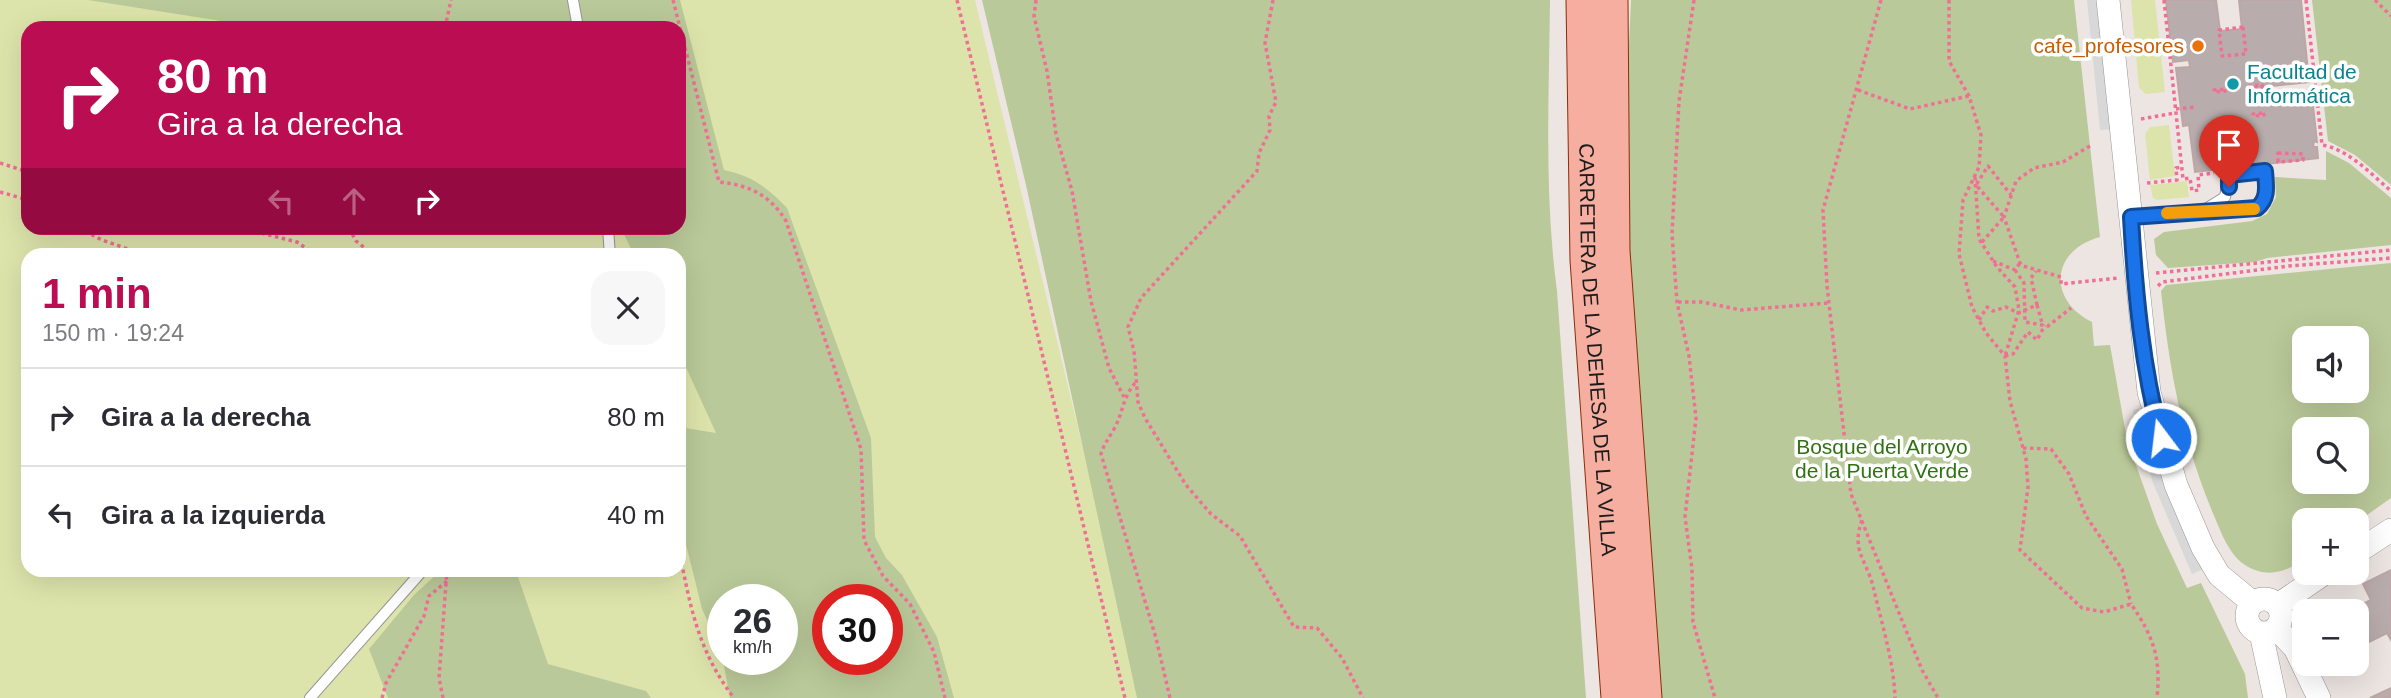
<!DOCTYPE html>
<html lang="es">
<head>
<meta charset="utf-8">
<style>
	:root { --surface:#fff; --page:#f7f7f7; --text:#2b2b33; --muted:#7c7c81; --line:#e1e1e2; --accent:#bb0d51 }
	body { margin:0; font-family:Helvetica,sans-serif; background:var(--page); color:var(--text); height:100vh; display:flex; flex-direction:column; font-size:26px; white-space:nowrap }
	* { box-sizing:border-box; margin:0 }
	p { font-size:23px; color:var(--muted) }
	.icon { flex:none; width:38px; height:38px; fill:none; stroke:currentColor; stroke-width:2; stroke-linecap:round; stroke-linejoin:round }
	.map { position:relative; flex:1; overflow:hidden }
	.drawer { position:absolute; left:21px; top:248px; width:665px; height:329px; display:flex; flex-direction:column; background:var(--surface); border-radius:21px; box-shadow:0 7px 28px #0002 }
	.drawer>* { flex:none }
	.hud { position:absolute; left:21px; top:21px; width:665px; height:214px; border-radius:21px; box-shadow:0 7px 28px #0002; background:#bb0d51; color:#fff; overflow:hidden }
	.controls { position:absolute; left:2292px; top:326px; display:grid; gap:14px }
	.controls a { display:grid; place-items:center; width:77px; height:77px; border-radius:14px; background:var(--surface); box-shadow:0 7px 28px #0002; font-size:35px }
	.speed { position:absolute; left:707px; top:584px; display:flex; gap:14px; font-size:35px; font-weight:700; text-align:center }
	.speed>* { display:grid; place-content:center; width:91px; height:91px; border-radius:50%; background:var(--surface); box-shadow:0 7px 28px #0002; line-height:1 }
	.speed small { font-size:18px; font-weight:400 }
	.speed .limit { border:10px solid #d22; background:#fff; color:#111 }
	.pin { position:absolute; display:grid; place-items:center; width:60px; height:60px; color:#fff; margin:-72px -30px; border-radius:50% 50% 50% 0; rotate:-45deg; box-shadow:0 0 7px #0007 }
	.pin .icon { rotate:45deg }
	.me { position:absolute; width:77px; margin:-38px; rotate:345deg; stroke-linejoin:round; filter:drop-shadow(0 0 5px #0008) }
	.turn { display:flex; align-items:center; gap:24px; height:147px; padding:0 21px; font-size:32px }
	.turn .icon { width:91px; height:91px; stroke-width:2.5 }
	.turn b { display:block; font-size:49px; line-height:60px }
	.lanes { display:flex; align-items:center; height:66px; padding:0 21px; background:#0003; justify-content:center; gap:35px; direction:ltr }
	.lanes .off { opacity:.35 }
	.round { display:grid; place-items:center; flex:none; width:74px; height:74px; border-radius:21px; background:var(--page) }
	.summary { display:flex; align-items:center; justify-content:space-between; height:119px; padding:0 21px }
	h1 { font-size:42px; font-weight:700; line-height:52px; color:var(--accent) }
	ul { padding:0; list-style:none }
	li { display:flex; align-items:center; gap:21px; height:98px; padding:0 21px; border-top:2px solid var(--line) }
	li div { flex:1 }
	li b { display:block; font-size:26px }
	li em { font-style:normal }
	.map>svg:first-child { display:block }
	.grass { fill:#dde4ab; fill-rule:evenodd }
	.forest { fill:#bac999; fill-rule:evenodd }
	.parking { fill:#d8d8d8 }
	.building { fill:#b9acac; stroke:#bda7a6; stroke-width:2 }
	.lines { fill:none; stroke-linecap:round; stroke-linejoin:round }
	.lane-casing { stroke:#969696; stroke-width:12 }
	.street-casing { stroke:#969696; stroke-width:24 }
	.primary-casing { stroke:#8a2d0a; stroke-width:37 }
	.path { stroke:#f07095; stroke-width:3.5; stroke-dasharray:3.5 3.5; stroke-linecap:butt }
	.lane { stroke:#fff; stroke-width:10 }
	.street { stroke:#fff; stroke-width:23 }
	.primary { stroke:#f5ae9f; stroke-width:35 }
	.route-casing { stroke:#114b97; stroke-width:18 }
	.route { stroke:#1a73e8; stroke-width:12 }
	.slow { stroke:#f59e0b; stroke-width:12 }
	.food-dot { fill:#e8710a; stroke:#fff; stroke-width:2.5 }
	.culture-dot { fill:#0f9aa8; stroke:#fff; stroke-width:2.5 }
	.labels { text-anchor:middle; stroke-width:7; stroke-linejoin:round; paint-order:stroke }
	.food-label { font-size:21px; fill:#c56008; stroke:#fff; text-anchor:end }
	.culture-label { font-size:21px; fill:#0d838f; stroke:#fff; text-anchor:start }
	.street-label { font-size:21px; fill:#1c1c1c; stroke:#fff }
	.park-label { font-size:21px; fill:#307212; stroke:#fff }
</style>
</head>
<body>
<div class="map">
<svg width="2391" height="698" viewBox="0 0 2391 698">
	<rect width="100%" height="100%" fill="#ede5e2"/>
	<path class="grass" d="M0,0H975L1143,698H0ZM28,28H679V228H28ZM28,256H679V570H28ZM723,600H782V660H723ZM828,600H887V660H828Z
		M2131,0H2155L2165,92L2146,94L2139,88Z
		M2169,125L2175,176L2150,180L2145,134L2150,127Z
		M2187,181L2189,197L2157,200L2153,198L2150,185Z"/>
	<path class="forest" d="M88,0H680L724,170C752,176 767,187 787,208L871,438L875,537L886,558L902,575L937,637L954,698H730L721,650L702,609L679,516V427L716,433L679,352V256L634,255L621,228H679V28H265ZM723,600H782V660H723ZM828,600H887V660H828Z
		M982,0H1550C1549,98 1544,194 1557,291L1586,698H1137L1026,185Z
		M1631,0H2074L2100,237C2051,250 2047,300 2092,322L2094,346L2110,345L2127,440L2157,524L2187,588L2201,583L2245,674L2248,698H1659L1622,197Z
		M2312,0H2391V185L2355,155L2328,141Z
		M2326,151L2349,163L2391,198V245L2267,258L2255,262L2168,268L2156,255L2154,239L2164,232L2252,221L2267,214L2276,197L2275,177L2326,180Z
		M2391,263V498L2357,522L2305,520V559C2286,572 2267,579 2245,565C2228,554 2220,529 2212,511C2181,434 2170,373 2161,291L2166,285ZM2305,338H2357V390H2305ZM2305,429H2357V481H2305Z
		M440,571H516L548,664L646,691L651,698H388L369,649L414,595Z"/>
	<path class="parking" d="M2087,0H2101L2115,129L2100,130Z
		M2146,407L2206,568L2192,574L2153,483L2137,428L2133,410Z"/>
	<path class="building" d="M2166,0H2216L2220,31L2242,29L2239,0H2301L2309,82L2262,87L2264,102L2312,96L2317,142L2314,141L2313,147H2317L2318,158L2195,172L2189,125L2183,126L2176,68L2190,67L2189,60L2173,62Z
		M2391,570V640L2387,633L2357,648V611H2349L2371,600L2363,584Z
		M2391,688V698H2370Z"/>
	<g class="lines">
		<g class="lane-casing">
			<path id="lane" d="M573,0L578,28
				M2131,217L2257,208C2269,198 2266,186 2265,171L2229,175L2225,197L2204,210
				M608,228L610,256
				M310,698L423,570"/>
		</g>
		<g class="street-casing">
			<path id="street" d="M2108,0L2149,392L2176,485L2203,548L2219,575L2253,603
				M2357,552L2391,530
				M2247 616a17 17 0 1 1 34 0a17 17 0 1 1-34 0Z
				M2278,605L2326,572
				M2276,628L2295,648L2319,698
				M2261,633L2275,698"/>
		</g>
		<g class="primary-casing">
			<g id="primary">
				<path id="s1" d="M1584,0L1588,260L1619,698"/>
				<path d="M1610,0L1612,251L1644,698"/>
			</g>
		</g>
		<path class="path" d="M673,0L719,182C749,185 770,195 786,221L861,449L864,540L883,576L910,604L934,652L945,698
			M957,0L1125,698
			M1036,0L1034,16L1047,71L1056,134L1072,191L1091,301L1109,368L1124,397
			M1273,0L1265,43L1276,102L1269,116L1270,130L1259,153L1257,171L1141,298L1128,327L1134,351L1138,402L1145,418L1186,485L1211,514L1240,536L1294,627L1317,628L1342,658L1363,698
			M1694,0L1679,101L1672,234L1677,302L1689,356L1696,418L1685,517L1692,569L1693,622L1715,698
			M1881,0L1823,210L1827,286L1851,494L1922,670L1938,698
			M1949,0V61L1969,96L1981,135L1979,167L1963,200L1959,254L1972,307L1986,333L2005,356L2010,401L2026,459L2028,487L2020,550L2082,608L2104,612L2131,604C2154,637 2161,659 2157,698
			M2164,0L2183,179L2190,178L2192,191L2199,190L2198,175L2214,173
			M2306,0L2322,145C2348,149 2371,174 2391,191
			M2375,0L2391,16
			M2243,27L2246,54L2222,56L2219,30Z
			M445,28L451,0
			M2262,85V87L2250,88V86Z
			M2225,89V91L2214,92V90Z
			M1858,90L1910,109L1969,96
			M2288,103L2317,100
			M2176,109L2195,107
			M2263,113L2264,115L2253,116V114Z
			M2141,119L2175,113
			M2090,146L2063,162L2034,168L2016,181L2004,217L2020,263L2023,266L2061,277V284L2118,278
			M2278,153L2303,154V160L2278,162Z
			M0,163L28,172
			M1975,177L1979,239L1997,267L2015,287L2019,310L2005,356
			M2147,183L2177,180L2176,168L2182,167
			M0,192L28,200
			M79,228L102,240L148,256
			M241,228L297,242L317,256
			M349,228L356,241L375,256
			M1982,242L2004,217L1976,185L1988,166L2011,195
			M1993,261L2015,270L2020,263
			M2015,270L2024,283L2025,322L2048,326L2071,308
			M2156,273L2391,250
			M2158,286L2162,282L2289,266L2391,258
			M1678,302H1702L1741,310L1828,303
			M2037,305L2042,323
			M1979,320L1987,307L1993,311L2006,307L2018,313L2037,305L2031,278L2036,271
			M2005,356L2013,354L2028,332L2037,340L2045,325
			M1135,383C1122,399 1123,413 1114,429C1109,438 1104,444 1101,454L1156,638L1170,698
			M2023,448L2051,449L2069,474L2086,516L2122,569L2131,604
			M1862,520C1851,551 1866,559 1873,586C1881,621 1894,662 1895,698
			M679,549C690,606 698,651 734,698
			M382,698L386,683L424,616L429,596L447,581
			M443,698L439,678L447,570"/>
		<use href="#lane" class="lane"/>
		<use href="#street" class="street"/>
		<use href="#primary" class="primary"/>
	</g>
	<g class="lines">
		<g class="route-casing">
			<path id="route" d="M2161,438C2142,367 2135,291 2131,217L2257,208C2269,198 2266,186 2265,171L2229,175V187"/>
		</g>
		<use href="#route" class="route"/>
		<path class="slow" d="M2167,213L2254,209"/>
	</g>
	<circle class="food-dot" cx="2198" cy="46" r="7"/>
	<circle class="culture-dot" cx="2233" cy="84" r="7"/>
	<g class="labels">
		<g class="food-label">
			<text x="2184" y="53">cafe_profesores</text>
		</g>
		<g class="culture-label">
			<text x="2247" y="79">Facultad de<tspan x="2247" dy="24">Informática</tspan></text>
		</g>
		<g class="street-label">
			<text dy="7" stroke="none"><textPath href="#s1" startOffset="350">CARRETERA DE LA DEHESA DE LA VILLA</textPath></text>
		</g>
		<g class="park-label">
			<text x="1882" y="454">Bosque del Arroyo<tspan x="1882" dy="24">de la Puerta Verde</tspan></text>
		</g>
	</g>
</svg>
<div class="controls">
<a><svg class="icon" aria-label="sound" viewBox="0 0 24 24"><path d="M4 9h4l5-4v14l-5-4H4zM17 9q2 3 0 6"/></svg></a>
<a><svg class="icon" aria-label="search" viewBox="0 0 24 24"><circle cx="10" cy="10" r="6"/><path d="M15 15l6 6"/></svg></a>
<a>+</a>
<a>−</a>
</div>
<div class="speed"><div>26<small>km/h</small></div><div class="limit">30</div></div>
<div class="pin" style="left:2229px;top:187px;background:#d93025"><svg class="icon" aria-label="arrive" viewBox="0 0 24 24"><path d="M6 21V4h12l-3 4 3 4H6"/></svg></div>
<svg class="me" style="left:2161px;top:438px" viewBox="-20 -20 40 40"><circle r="17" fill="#1a73e8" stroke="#fff" stroke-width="3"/><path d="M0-11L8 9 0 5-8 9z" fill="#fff"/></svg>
<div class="hud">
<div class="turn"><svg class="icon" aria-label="right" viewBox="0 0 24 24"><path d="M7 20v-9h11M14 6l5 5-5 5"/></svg><div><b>80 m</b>Gira a la derecha</div></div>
<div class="lanes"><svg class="icon off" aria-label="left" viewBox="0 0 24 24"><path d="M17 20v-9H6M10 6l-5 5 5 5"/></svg><svg class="icon off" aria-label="ahead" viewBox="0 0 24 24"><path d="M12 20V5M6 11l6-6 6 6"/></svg><svg class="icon" aria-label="right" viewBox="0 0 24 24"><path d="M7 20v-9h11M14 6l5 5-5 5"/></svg></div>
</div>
<section class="drawer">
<div class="summary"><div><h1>1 min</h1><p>150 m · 19:24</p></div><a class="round"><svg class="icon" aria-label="close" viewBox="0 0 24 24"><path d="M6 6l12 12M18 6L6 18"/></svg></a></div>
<ul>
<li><svg class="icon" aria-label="right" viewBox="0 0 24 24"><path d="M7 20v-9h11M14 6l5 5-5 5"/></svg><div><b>Gira a la derecha</b></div><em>80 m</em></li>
<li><svg class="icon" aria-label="left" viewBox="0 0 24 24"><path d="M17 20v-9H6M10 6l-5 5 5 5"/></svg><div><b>Gira a la izquierda</b></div><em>40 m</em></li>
</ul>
</section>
</div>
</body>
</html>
